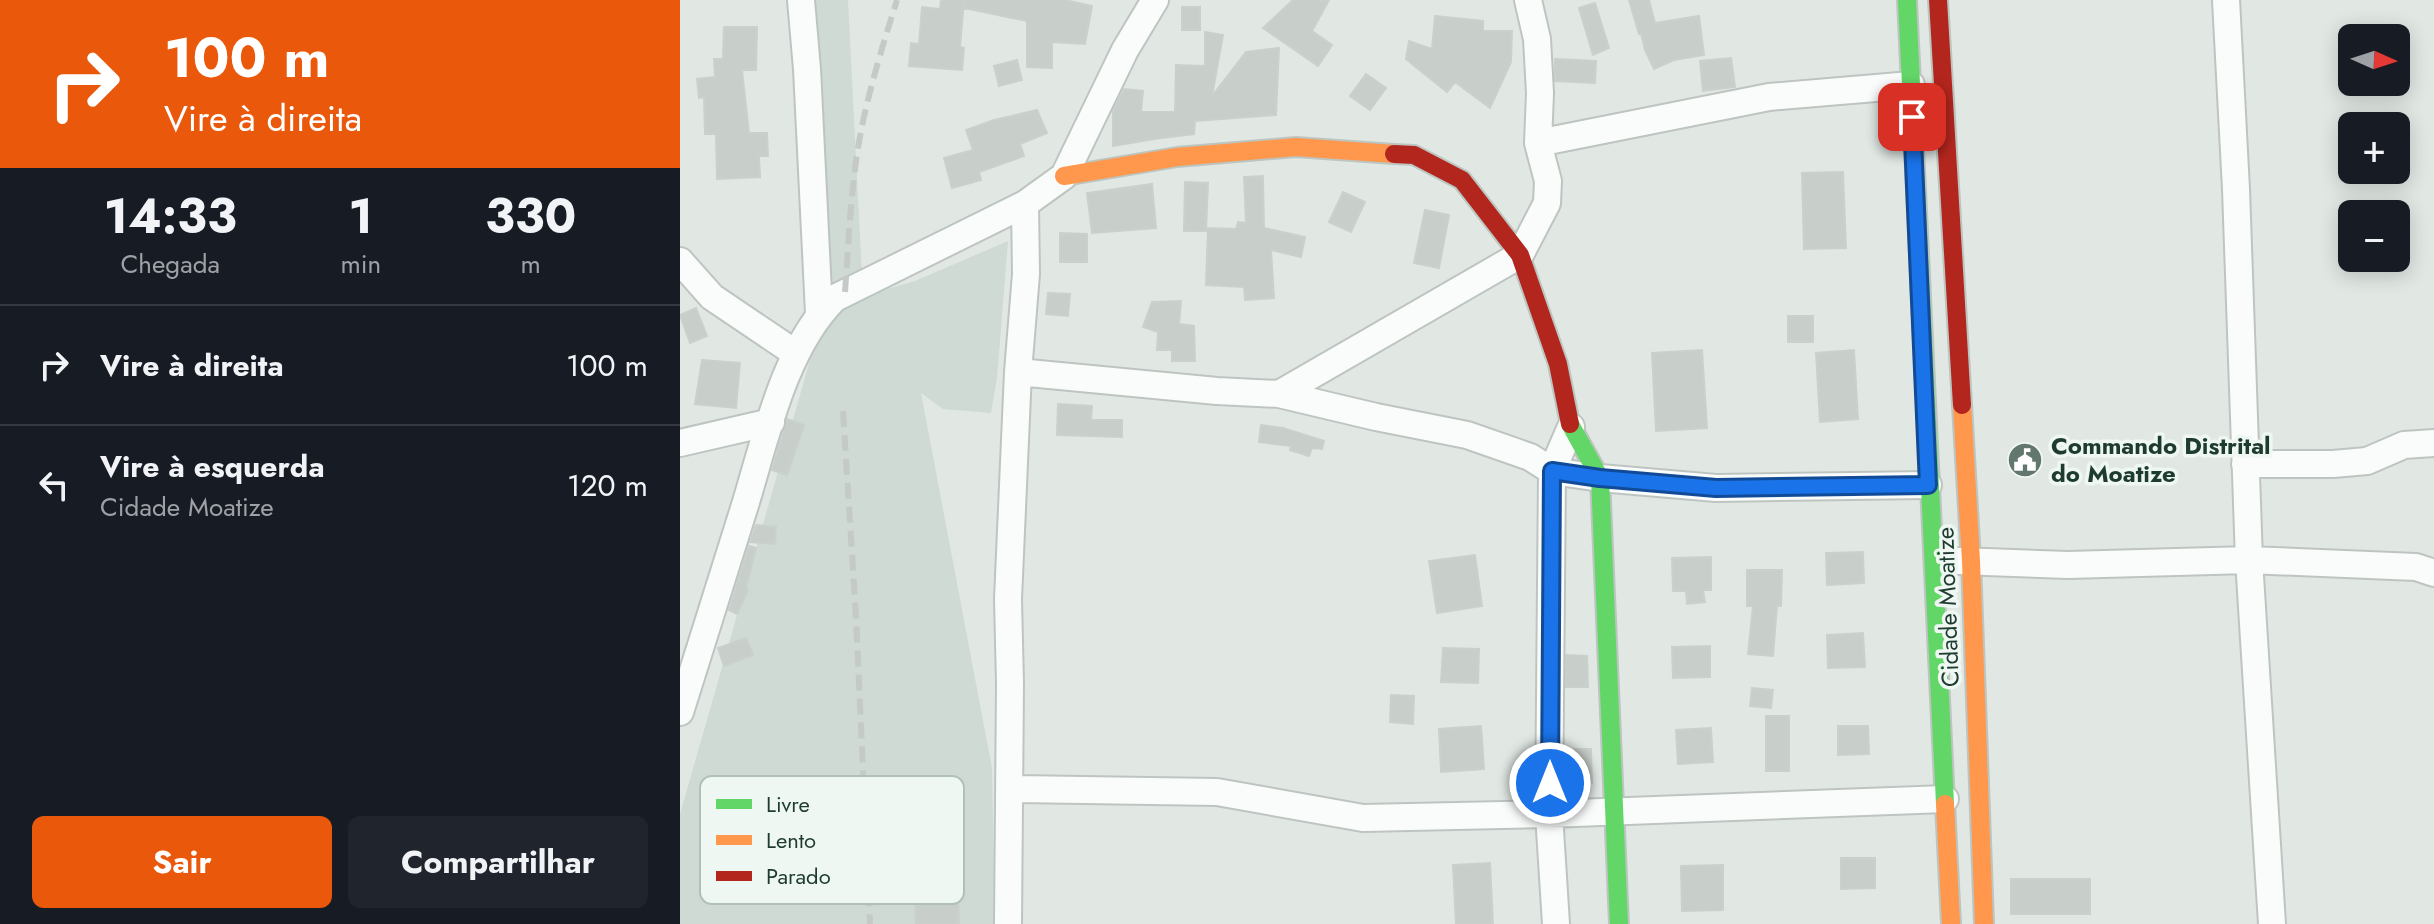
<!DOCTYPE html>
<html lang="pt">
<head>
<meta charset="utf-8">
<style>
	:root { --surface:#171b24; --page:#20242c; --text:#f1f3f6; --muted:#9ea1a6; --line:#363941; --accent:#ea580c }
	body { margin:0; font-family:Jost,sans-serif; background:var(--page); color:var(--text); height:100vh; display:flex; flex-direction:column; font-size:30px; white-space:nowrap }
	* { box-sizing:border-box; margin:0 }
	p { font-size:26px; color:var(--muted) }
	.icon { flex:none; width:44px; height:44px; fill:none; stroke:currentColor; stroke-width:2; stroke-linecap:round; stroke-linejoin:round }
	.map { position:relative; flex:1; overflow:hidden }
	.side { display:flex; flex-direction:column; background:var(--surface); width:680px }
	.side>* { flex:none }
	.banner { background:#ea580c; color:#fff; overflow:hidden }
	.needle { width:52px; rotate:93deg }
	.buttons { position:absolute; left:1658px; top:24px; display:grid; gap:16px }
	.buttons a { display:grid; place-items:center; width:72px; height:72px; border-radius:12px; background:var(--surface); box-shadow:0 4px 20px #0003; font-size:40px }
	.pin { position:absolute; display:grid; place-items:center; width:68px; height:68px; color:#fff; margin:-34px; border-radius:16px; box-shadow:0 4px 12px #0006 }
	.me { position:absolute; width:88px; margin:-44px; rotate:0deg; stroke-linejoin:round; filter:drop-shadow(0 0 6px #0008) }
	.turn { display:flex; align-items:center; gap:28px; height:168px; padding:0 32px; font-size:36px }
	.turn .icon { width:104px; height:104px; stroke-width:2.5 }
	.turn b { display:block; font-size:56px; line-height:68px }
	.eta { display:flex; justify-content:space-evenly; align-items:center; height:136px; text-align:center }
	.eta b { font-size:48px; font-weight:700; line-height:56px }
	.button { display:flex; gap:16px; margin-top:auto; padding:16px 32px }
	.button a { flex:1; height:92px; border-radius:12px; background:var(--accent); color:#fff; font-size:32px; font-weight:700; line-height:92px; text-align:center }
	.button a+a { background:var(--page); color:var(--text) }
	ul { padding:0; list-style:none }
	li { display:flex; align-items:center; gap:24px; height:120px; padding:0 32px; border-top:2px solid var(--line) }
	li div { flex:1 }
	li b { display:block; font-size:30px }
	li em { font-style:normal }
	main { display:flex; flex:1; min-height:0 }
	.map>svg:first-child { display:block }
	.built { fill:#cedad3 }
	.building { fill:#c8cfcb; stroke:#cad1cd; stroke-width:2 }
	.lines { fill:none; stroke-linecap:round; stroke-linejoin:round }
	.street-casing { stroke:#bec5c1; stroke-width:30 }
	.fast-casing { stroke:#bdc5c1; stroke-width:22 }
	.slow-casing { stroke:#bdc5c1; stroke-width:22 }
	.jam-casing { stroke:#bdc5c1; stroke-width:22 }
	.street { stroke:#fafcfb; stroke-width:26 }
	.fast { stroke:#63d668; stroke-width:18 }
	.slow { stroke:#ff974d; stroke-width:18 }
	.jam { stroke:#b3261e; stroke-width:18 }
	.rail { stroke:#c5cac8; stroke-width:6; stroke-dasharray:16 8; stroke-linecap:butt }
	.route-casing { stroke:#114b97; stroke-width:20 }
	.route { stroke:#1a73e8; stroke-width:14 }
	.labels { text-anchor:middle; stroke-width:7; stroke-linejoin:round; paint-order:stroke }
	.poi-label { font-size:24px; font-weight:bold; fill:#1e3b30; stroke:#eff7f2; text-anchor:start }
	.street-label { font-size:24px; fill:#1e3b30; stroke:#eff7f2 }
	.key { fill:#eff7f2; stroke:#b0bfb8; stroke-width:2 }
	.key-label { font-size:22px; fill:#1e3b30 }
</style>
</head>
<body>
<main>
<section class="side">
<div class="banner">
<div class="turn"><svg class="icon" aria-label="right" viewBox="0 0 24 24"><path d="M7 20v-9h11M14 6l5 5-5 5"/></svg><div><b>100 m</b>Vire à direita</div></div>
</div>
<div class="eta">
<div><b>14:33</b><p>Chegada</p></div>
<div><b>1</b><p>min</p></div>
<div><b>330</b><p>m</p></div>
</div>
<ul>
<li><svg class="icon" aria-label="right" viewBox="0 0 24 24"><path d="M7 20v-9h11M14 6l5 5-5 5"/></svg><div><b>Vire à direita</b></div><em>100 m</em></li>
<li><svg class="icon" aria-label="left" viewBox="0 0 24 24"><path d="M17 20v-9H6M10 6l-5 5 5 5"/></svg><div><b>Vire à esquerda</b><p>Cidade Moatize</p></div><em>120 m</em></li>
</ul>
<div class="button"><a>Sair</a><a>Compartilhar</a></div>
</section>
<div class="map">
<svg width="1754" height="924" viewBox="0 0 1754 924">
	<rect width="100%" height="100%" fill="#e1e8e4"/>
	<path class="built" d="M114,0H168L183,296L235,281L328,241L317,378L311,413L263,409L241,393L312,768L315,924H0V814L134,346Z"/>
	<path class="building" d="M261,0H284L280,47L284,48L282,70L229,66L231,43L239,44L242,7L260,9Z
		M285,0H385L412,6L405,44L372,42V68L347,67V21L284,8Z
		M613,0H649L632,31L652,45L638,66L583,28Z
		M949,0H969L975,23L1019,16L1024,55L994,60L974,69L965,50L961,33L959,34Z
		M915,3L929,48L913,55L899,8Z
		M502,7H520V30H502Z
		M755,16L803,21V31H832L831,62L810,108L775,82L767,92L726,59L729,41L752,49Z
		M44,27H77L76,70H62L69,133H87L88,156H79L80,177L37,179L36,134H25L24,97L19,98L17,79L35,77L34,59H43Z
		M525,32L543,35L532,96L566,52L599,48L596,115L515,121L514,134L474,139L433,146V111L444,89L463,91L461,112H495L496,65L525,66Z
		M1051,58L1055,87L1023,91L1020,61Z
		M875,59L916,61L915,83L875,81Z
		M337,60L342,80L319,86L314,66Z
		M686,74L706,88L690,110L670,96Z
		M357,110L367,133L340,144L344,156L299,172L301,180L272,188L264,158L293,150L286,130L314,120Z
		M1163,172L1166,248L1124,249L1122,173Z
		M583,176L584,228L625,237L621,257L591,250L594,298L565,300L564,287L526,285L528,228L556,229L558,222L566,223L564,177Z
		M505,182L528,183L526,231H504Z
		M472,184L476,228L412,233L407,193Z
		M663,192L685,202L671,232L649,222Z
		M745,210L769,215L759,268L734,263Z
		M380,233L407,234V262H380Z
		M368,293L390,294L388,316L366,314Z
		M501,301L499,324L514,326L515,361H492V350H477L478,332L463,327L472,302Z
		M16,308L27,336L10,343L0,315Z
		M1108,316H1133V342H1108Z
		M1022,350L1027,428L976,431L972,353Z
		M1174,350L1178,419L1140,422L1136,353Z
		M22,360L60,363L56,408L15,404Z
		M378,404L412,406L411,420H442V437L377,435Z
		M107,419L124,425L107,475L92,470Z
		M581,425L603,428L644,441L642,449L632,448L629,456L610,450L611,446L579,442Z
		M76,525L96,527L95,544L70,542Z
		M69,546L76,548L66,588L68,590L57,614L49,610Z
		M1183,552L1184,583L1147,585L1146,553Z
		M795,555L802,606L757,613L749,561Z
		M1031,557V590H1023L1025,602L1007,604L1006,591H993L992,558Z
		M1067,570H1102L1101,606H1097L1093,656L1068,654L1073,606H1067Z
		M1183,633L1185,667L1148,668L1147,635Z
		M66,638L73,655L44,666L38,648Z
		M1030,646V677L993,678L992,647Z
		M763,648L799,649L798,683L761,682Z
		M886,655L907,656L908,687H886Z
		M1072,688L1093,690L1091,708L1070,706Z
		M711,695L734,696L733,724L710,722Z
		M1086,716H1109V771H1086Z
		M801,726L804,769L761,772L759,729Z
		M1158,726H1188L1189,754L1158,755Z
		M1031,728L1033,762L998,764L996,730Z
		M892,749H911L912,783L891,782Z
		M276,848L279,924H236L234,849Z
		M1161,858H1195V888L1161,889Z
		M810,863L813,924H776L773,865Z
		M1043,865V910L1002,911L1001,866Z
		M1331,879H1410V914H1331Z"/>
	<g class="lines">
		<g class="street-casing">
			<path id="street" d="M121,0L127,69L139,313
				M1546,0L1556,189L1569,560L1592,924
				M858,143L1089,97L1231,85
				M0,261L32,297L115,353
				M338,372L537,391L599,394L696,417L787,435L850,457L872,471L920,478L1036,488L1248,485
				M599,394L840,255L867,203L868,181L858,143L860,93L857,39L848,0
				M0,443L91,422
				M1565,464H1653L1687,461L1724,445L1754,443
				M1279,561L1388,565L1569,560L1736,567L1754,573
				M0,712C22,642 44,572 66,502C86,436 105,347 155,298L345,204L384,176L445,50L475,0
				M330,789L537,792L683,818L869,814L1265,799
				M328,924L330,684L328,599L338,372L346,274L345,204
				M876,924L869,814L872,471L891,427"/>
		</g>
		<g class="fast-casing">
			<path id="fast" d="M1227,0L1265,804
				M890,424L920,478L939,924"/>
		</g>
		<g class="slow-casing">
			<path id="slow" d="M384,176L497,157L616,147L714,154
				M1282,405L1291,561L1304,924
				M1265,804L1271,924"/>
		</g>
		<g class="jam-casing">
			<path id="jam" d="M1258,0L1282,405
				M714,154L734,155L782,180L840,255L878,364L890,424"/>
		</g>
		<use href="#street" class="street"/>
		<use href="#fast" class="fast"/>
		<use href="#slow" class="slow"/>
		<use href="#jam" class="jam"/>
		<path class="rail" d="M165,292C169,237 171,180 182,126C191,83 204,41 217,0
			M163,411L176,617L190,924"/>
	</g>
	<g class="lines">
		<g class="route-casing">
			<path id="route" d="M870,783L872,471L920,478L1036,488L1248,485L1232,117"/>
		</g>
		<use href="#route" class="route"/>
	</g>
	<defs>
		<g id="civic-disc" transform="scale(1.8)"><circle r="9.5" fill="#62786f" stroke="#eff7f2"/><path d="M-.6-6.5H3V-4.5H.6V-3L4-1V1h2V6H-6V1h2V-1L-.6-3ZM-1.2 2.5V6h2.4V2.5Z" fill="#fff"/></g>
	</defs>
	<g fill-rule="evenodd">
		<use href="#civic-disc" x="1345" y="460"/>
	</g>
	<g class="labels">
		<g class="poi-label">
			<text x="1371" y="454">Commando Distrital<tspan x="1371" dy="28">do Moatize</tspan></text>
		</g>
		<g class="street-label">
			<text transform="translate(1268 607) rotate(-92)" y="8">Cidade Moatize</text>
		</g>
	</g>
	<rect x="20" y="776" width="264" height="128" rx="12" class="key"/>
	<rect x="36" y="799" width="36" height="10" fill="#63d668"/>
	<rect x="36" y="835" width="36" height="10" fill="#ff974d"/>
	<rect x="36" y="871" width="36" height="10" fill="#b3261e"/>
	<g class="key-label">
		<text x="86" y="812">Livre</text>
		<text x="86" y="848">Lento</text>
		<text x="86" y="884">Parado</text>
	</g>
</svg>
<div class="buttons">
<a><svg class="needle" viewBox="-14 -14 28 28"><path d="M0-13l5 13h-10z" fill="#e53935"/><path d="M0 13l5-13h-10z" fill="#9ea1a6"/></svg></a>
<a>+</a>
<a>−</a>
</div>
<div class="pin" style="left:1232px;top:117px;background:#d93025"><svg class="icon" aria-label="arrive" viewBox="0 0 24 24"><path d="M6 21V4h12l-3 4 3 4H6"/></svg></div>
<svg class="me" style="left:870px;top:783px" viewBox="-20 -20 40 40"><circle r="17" fill="#1a73e8" stroke="#fff" stroke-width="3"/><path d="M0-11L8 9 0 5-8 9z" fill="#fff"/></svg>
</div>
</main>
</body>
</html>
